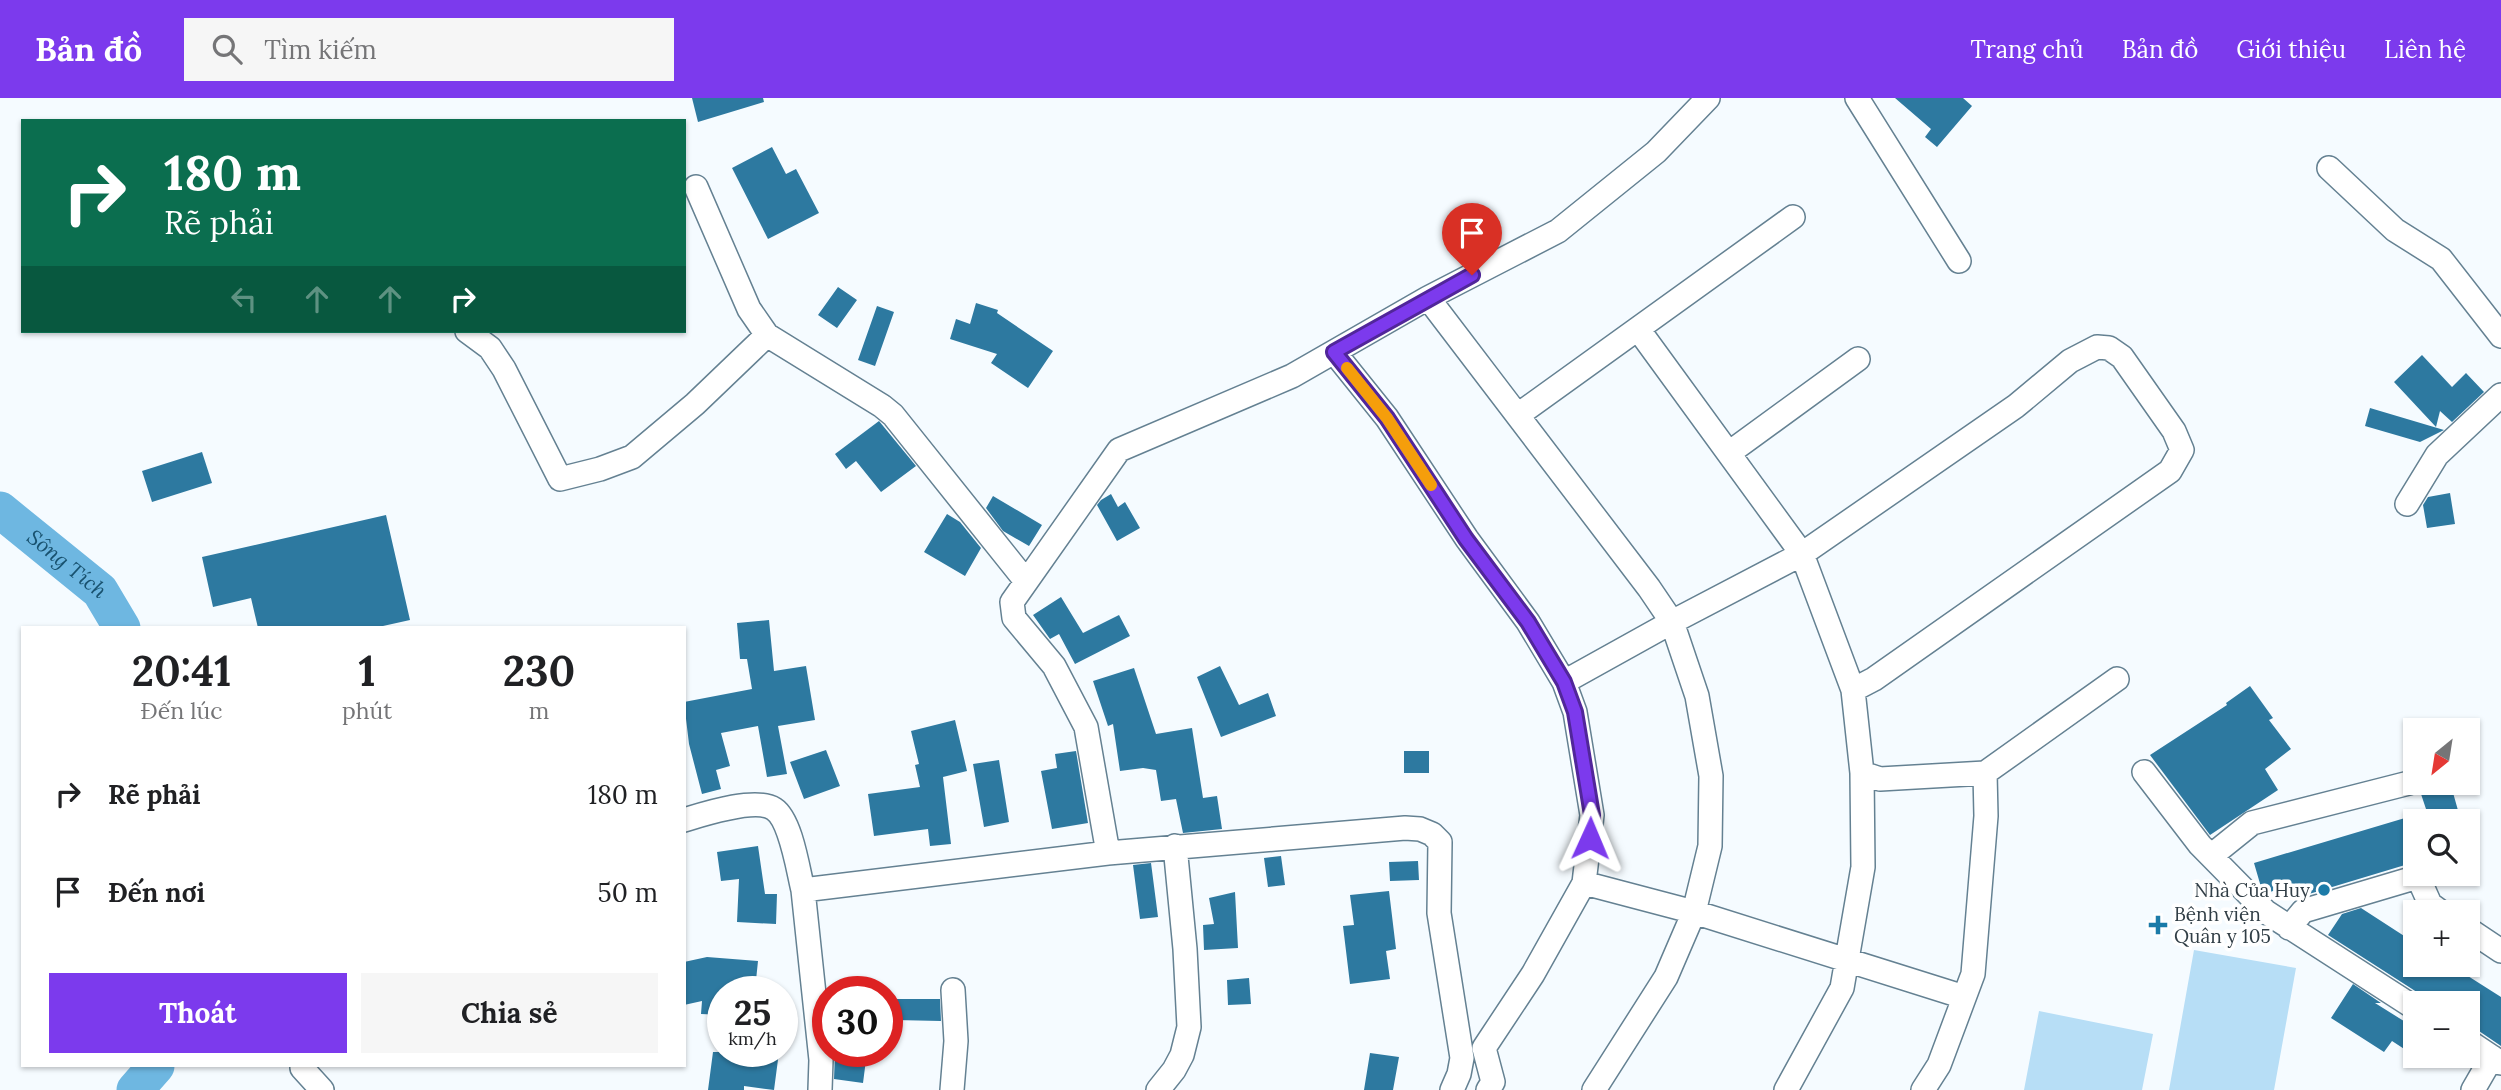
<!DOCTYPE html>
<html lang="vi">
<head>
<meta charset="utf-8">
<style>
	:root { --surface:#fff; --page:#f6f6f6; --text:#202124; --muted:#757577; --accent:#7c3aed }
	body { margin:0; font-family:Lora,serif; background:var(--page); color:var(--text); height:100vh; display:flex; flex-direction:column; font-size:26px; white-space:nowrap }
	* { box-sizing:border-box; margin:0 }
	p { font-size:23px; color:var(--muted) }
	.icon { flex:none; width:38px; height:38px; fill:none; stroke:currentColor; stroke-width:2; stroke-linecap:round; stroke-linejoin:round }
	.map { position:relative; flex:1; overflow:hidden }
	.drawer { position:absolute; left:21px; top:528px; width:665px; height:441px; display:flex; flex-direction:column; background:var(--surface); border-radius:0px; box-shadow:0 2px 5px #0004 }
	.drawer>* { flex:none }
	.top-card { position:absolute; left:21px; top:21px; width:665px; height:214px; border-radius:0px; box-shadow:0 2px 5px #0004; background:#0b6e4f; color:#fff; overflow:hidden }
	.needle { width:46px; rotate:210deg }
	.buttons { position:absolute; left:2403px; top:620px; display:grid; gap:14px }
	.buttons a { display:grid; place-items:center; width:77px; height:77px; border-radius:0px; background:var(--surface); box-shadow:0 2px 5px #0004; font-size:35px }
	.speed { position:absolute; left:707px; top:878px; display:flex; gap:14px; font-size:35px; font-weight:700; text-align:center }
	.speed>* { display:grid; place-content:center; width:91px; height:91px; border-radius:50%; background:var(--surface); box-shadow:0 2px 5px #0004; line-height:1 }
	.speed small { font-size:18px; font-weight:400 }
	.speed .limit { border:10px solid #d22; background:#fff; color:#111 }
	.pin { position:absolute; display:grid; place-items:center; width:60px; height:60px; color:#fff; margin:-72px -30px; border-radius:50% 50% 50% 0; rotate:-45deg; box-shadow:0 0 7px #0007 }
	.pin .icon { rotate:45deg }
	.me { position:absolute; width:77px; margin:-38px; rotate:1deg; stroke-linejoin:round; filter:drop-shadow(0 0 5px #0008) }
	.turn { display:flex; align-items:center; gap:24px; height:147px; padding:0 28px; font-size:32px }
	.turn .icon { width:91px; height:91px; stroke-width:2.5 }
	.turn b { display:block; font-size:49px; line-height:60px }
	.lanes { display:flex; align-items:center; height:66px; padding:0 28px; background:#0003; justify-content:center; gap:35px; direction:ltr }
	.lanes .off { opacity:.35 }
	.eta { display:flex; justify-content:space-evenly; align-items:center; height:119px; text-align:center }
	.eta b { font-size:42px; font-weight:800; line-height:49px }
	.cta { display:flex; gap:14px; margin-top:auto; padding:14px 28px }
	.cta a { flex:1; height:80px; border-radius:0px; background:var(--accent); color:#fff; font-size:28px; font-weight:800; line-height:80px; text-align:center }
	.cta a+a { background:var(--page); color:var(--text) }
	ul { padding:0; list-style:none }
	li { display:flex; align-items:center; gap:21px; height:98px; padding:0 28px }
	li div { flex:1 }
	li b { display:block; font-size:26px }
	li em { font-style:normal }
	header { display:flex; align-items:center; gap:42px; box-sizing:border-box; height:98px; padding:0 35px; background:var(--accent); color:#fff }
	header strong { font-size:33px }
	nav { display:flex; gap:38px; margin-inline-start:auto; font-size:24px }
	.search { width:490px; height:63px; background:var(--page); display:flex; align-items:center; gap:18px; box-sizing:border-box; padding:0 24px; border-radius:0px; color:var(--muted); font-size:26px }
	.map>svg:first-child { display:block }
	.green { fill:#b7def6 }
	.lines { fill:none; stroke-linecap:round; stroke-linejoin:round }
	.river { stroke:#6eb7e1; stroke-width:37 }
	.building { fill:#2d79a0 }
	.minor-casing { stroke:#648192; stroke-width:26 }
	.minor { stroke:#fff; stroke-width:23 }
	.route-casing { stroke:#51269a; stroke-width:18 }
	.route { stroke:#7c3aed; stroke-width:12 }
	.slow { stroke:#f59e0b; stroke-width:12 }
	.poi-dot { fill:#1c7ba8; stroke:#fff; stroke-width:2.5 }
	.labels { text-anchor:middle; stroke-width:7; stroke-linejoin:round; paint-order:stroke }
	.poi-label { font-size:19px; fill:#313e46; stroke:#fff; text-anchor:end }
	.water-label { font-size:21px; font-style:italic; fill:#19526f; stroke:#fff }
</style>
</head>
<body>
<header>
<strong>Bản đồ</strong>
<div class="search"><svg class="icon" aria-label="search" viewBox="0 0 24 24"><circle cx="10" cy="10" r="6"/><path d="M15 15l6 6"/></svg>Tìm kiếm</div>
<nav><a>Trang chủ</a><a>Bản đồ</a><a>Giới thiệu</a><a>Liên hệ</a></nav>
</header>
<div class="map">
<svg width="2501" height="992" viewBox="0 0 2501 992">
	<rect width="100%" height="100%" fill="#f5fbff"/>
	<path class="green" d="M2194,852L2296,870L2274,992H2169Z
		M2039,913L2153,936L2142,992H2024Z"/>
	<g class="lines">
		<g class="river">
			<path id="s1" d="M0,412L100,493L122,530"/>
			<path d="M135,992L156,968"/>
		</g>
	</g>
	<path class="building" d="M692,0H763L764,4L698,24Z
		M1895,0H1963L1972,8L1937,49L1925,39L1931,31Z
		M772,49L786,76L796,71L819,115L768,141L732,70Z
		M838,189L857,202L837,230L818,217Z
		M976,205L998,212L997,215L1053,253L1028,290L991,265L997,256L950,241L956,221L970,226Z
		M877,208L894,214L875,268L858,262Z
		M2422,257L2452,289L2466,275L2484,294L2452,324L2440,313L2436,329L2394,284Z
		M2370,310L2444,332L2420,344L2365,328Z
		M879,323L916,368L881,394L856,363L846,371L835,356Z
		M202,354L212,385L152,404L142,373Z
		M2450,395L2455,426L2427,430L2423,407L2428,399Z
		M1111,396L1118,409L1125,404L1140,430L1117,443L1097,407L1101,402Z
		M993,398L1042,427L1029,448L1003,433L986,410Z
		M947,416L960,424L981,450L965,478L924,454Z
		M386,417L410,522L374,530H258L251,500L213,509L202,459Z
		M1061,499L1083,535L1119,517L1130,538L1075,566L1059,536L1050,541L1033,517Z
		M769,522L774,573L806,568L815,622L778,628L787,676L767,679L758,628L721,635L730,668L716,672L721,691L702,696L689,646L684,604L752,591L747,561H740L737,525Z
		M1220,568L1239,607L1268,595L1276,618L1221,639L1197,579Z
		M1134,570L1156,636L1192,630L1203,700L1217,698L1222,731L1183,735L1176,701L1161,703L1156,672L1143,670L1120,673L1113,626L1108,628L1093,583Z
		M2250,588L2273,620L2269,622L2291,651L2265,671L2278,692L2210,737L2150,657L2227,607L2226,605Z
		M955,622L967,673L943,679L951,746L930,748L928,731L874,738L868,696L920,689L915,667L919,666L911,633Z
		M826,652L840,688L804,701L790,664Z
		M1076,653L1088,725L1052,731L1041,673L1057,670L1055,656Z
		M1404,653H1429V675H1404Z
		M999,662L1009,724L984,729L973,666Z
		M2423,684H2450L2461,723H2430L2420,693Z
		M2415,717V764L2299,799L2296,790L2280,795L2279,791L2267,795L2261,789L2254,765Z
		M758,748L765,796H777L776,826L737,824L739,781L721,783L717,754Z
		M1281,758L1285,787L1268,789L1264,760Z
		M1418,763L1419,782L1390,783L1389,764Z
		M1151,765L1158,819L1140,821L1133,767Z
		M1389,793L1396,851L1386,853L1390,881L1350,886L1343,828L1354,827L1350,797Z
		M1235,794L1238,850L1204,852L1203,827L1214,826L1209,800Z
		M2361,810L2415,845V866H2449L2501,899V948L2476,931L2468,929V905H2428L2423,898L2328,837L2342,816Z
		M707,859L758,863L755,892L738,891L736,894H723V917L701,916L702,903L684,907V864Z
		M1249,880L1251,906L1228,907L1227,882Z
		M2353,886L2381,905H2375L2415,930V958L2392,943L2384,954L2331,920Z
		M895,901H940L941,923L895,922Z
		M713,954H779L774,992L744,988V992H708Z
		M835,954H867L863,985L834,981Z
		M1370,955L1399,959L1393,992H1364Z"/>
	<g class="lines">
		<g class="minor-casing">
			<path id="minor" d="M1857,0L1959,163
				M2329,70L2395,132L2441,161L2501,238
				M696,89L749,211L767,237L882,308L893,317L1025,482
				M1428,200L1649,490L1672,524L1697,598L1711,678L1710,748L1694,814L1666,879L1594,992
				M1638,231L1802,456L1853,592L1862,675L1880,681L1985,675L2117,581
				M467,233L490,250L504,271L560,381L600,371L632,359L695,306L767,237
				M1334,254L1387,320L1467,441L1528,524L1564,584L1575,614L1592,717L1584,785L1533,876L1484,950L1493,984L1488,992
				M1518,317L1793,119
				M1729,355L1858,261
				M2407,406L2437,357L2501,297
				M1564,584L1672,524L1802,456L2016,308L2070,263L2097,249L2109,250L2122,259L2174,333L2182,352L2170,373L1874,581L1853,592
				M2144,674L2200,747L2266,814L2415,910
				M684,722C704,716 756,699 774,711C791,722 798,772 803,792
				M1108,755L1405,730L1420,731L1432,736L1440,744L1439,815L1462,960L1459,976L1452,992
				M2211,758L2252,725L2409,685
				M2418,779L2430,806L2441,814
				M1584,785L1694,814L1964,899
				M2289,830L2303,813L2431,775
				M2468,831L2501,853
				M2468,943L2501,965
				M302,970L322,992
				M820,992L821,962L803,792L1108,755L1086,629L1054,568L1014,520L1012,504L1119,352L1292,278L1428,200L1558,133L1656,54L1708,0
				M952,992L956,943L953,892
				M1158,992L1174,972L1182,957L1189,929L1185,851L1175,748
				M1786,992L1842,890L1863,769L1862,675
				M1923,992L1939,967L1973,876L1986,718L1985,675
				M2473,992L2492,959"/>
		</g>
		<use href="#minor" class="minor"/>
	</g>
	<g class="lines">
		<g class="route-casing">
			<path id="route" d="M1472,177L1334,254L1387,320L1466,441L1528,524L1564,584L1575,614L1592,717L1590,740"/>
		</g>
		<use href="#route" class="route"/>
		<path class="slow" d="M1347,270L1387,320L1431,387"/>
	</g>
	<g class="poi-dot">
		<circle cx="2324" cy="792" r="7"/>
		<path d="M2154.5 816.5h7v7h7v7h-7v7h-7v-7h-7v-7h7z"/>
	</g>
	<g class="labels">
		<g class="poi-label">
			<text x="2310" y="799">Nhà Của Huy</text>
			<text x="2174" y="823" text-anchor="start">Bệnh viện<tspan x="2174" dy="22">Quân y 105</tspan></text>
		</g>
		<g class="water-label">
			<text dy="7" stroke="none"><textPath href="#s1" startOffset="86">Sông Tích</textPath></text>
		</g>
	</g>
</svg>
<div class="buttons">
<a><svg class="needle" viewBox="-14 -14 28 28"><path d="M0-13l5 13h-10z" fill="#e53935"/><path d="M0 13l5-13h-10z" fill="#757577"/></svg></a>
<a><svg class="icon" aria-label="search" viewBox="0 0 24 24"><circle cx="10" cy="10" r="6"/><path d="M15 15l6 6"/></svg></a>
<a>+</a>
<a>−</a>
</div>
<div class="speed"><div>25<small>km/h</small></div><div class="limit">30</div></div>
<div class="pin" style="left:1472px;top:177px;background:#d93025"><svg class="icon" aria-label="arrive" viewBox="0 0 24 24"><path d="M6 21V4h12l-3 4 3 4H6"/></svg></div>
<svg class="me" style="left:1590px;top:740px" viewBox="-20 -20 40 40"><path d="M0-17L14 15 0 8-14 15z" fill="#7c3aed" stroke="#fff" stroke-width="4"/></svg>
<div class="top-card">
<div class="turn"><svg class="icon" aria-label="right" viewBox="0 0 24 24"><path d="M7 20v-9h11M14 6l5 5-5 5"/></svg><div><b>180 m</b>Rẽ phải</div></div>
<div class="lanes"><svg class="icon off" aria-label="left" viewBox="0 0 24 24"><path d="M17 20v-9H6M10 6l-5 5 5 5"/></svg><svg class="icon off" aria-label="ahead" viewBox="0 0 24 24"><path d="M12 20V5M6 11l6-6 6 6"/></svg><svg class="icon off" aria-label="ahead" viewBox="0 0 24 24"><path d="M12 20V5M6 11l6-6 6 6"/></svg><svg class="icon" aria-label="right" viewBox="0 0 24 24"><path d="M7 20v-9h11M14 6l5 5-5 5"/></svg></div>
</div>
<section class="drawer">
<div class="eta">
<div><b>20:41</b><p>Đến lúc</p></div>
<div><b>1</b><p>phút</p></div>
<div><b>230</b><p>m</p></div>
</div>
<ul>
<li><svg class="icon" aria-label="right" viewBox="0 0 24 24"><path d="M7 20v-9h11M14 6l5 5-5 5"/></svg><div><b>Rẽ phải</b></div><em>180 m</em></li>
<li><svg class="icon" aria-label="arrive" viewBox="0 0 24 24"><path d="M6 21V4h12l-3 4 3 4H6"/></svg><div><b>Đến nơi</b></div><em>50 m</em></li>
</ul>
<div class="cta"><a>Thoát</a><a>Chia sẻ</a></div>
</section>
</div>
</body>
</html>
